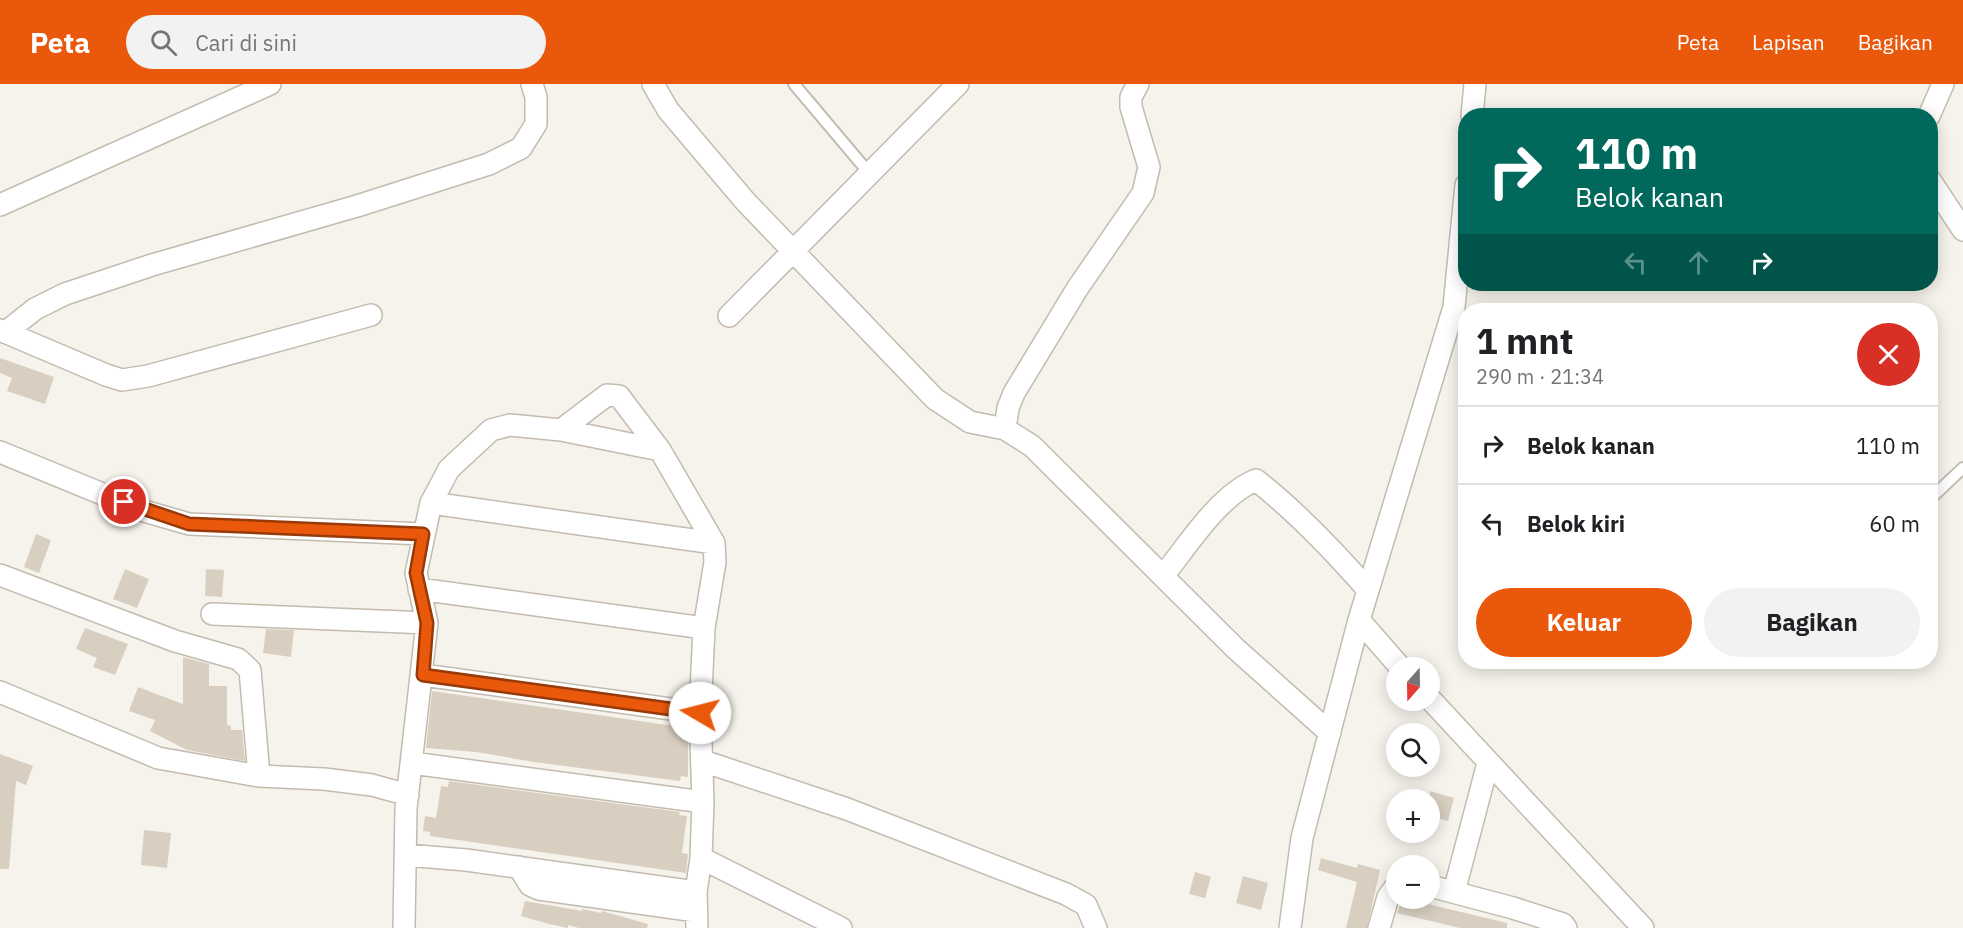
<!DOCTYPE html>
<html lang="id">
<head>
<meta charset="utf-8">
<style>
	:root { --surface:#fff; --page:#f2f2f2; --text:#202124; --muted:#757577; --line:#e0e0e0; --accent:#ea580c }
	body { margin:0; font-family:"IBM Plex Sans",sans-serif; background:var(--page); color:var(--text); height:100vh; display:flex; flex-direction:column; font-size:22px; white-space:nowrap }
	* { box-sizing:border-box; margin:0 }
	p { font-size:20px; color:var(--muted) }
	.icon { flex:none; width:33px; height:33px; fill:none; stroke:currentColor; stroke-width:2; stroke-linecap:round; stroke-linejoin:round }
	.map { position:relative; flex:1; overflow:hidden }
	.panel { position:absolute; left:1458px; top:219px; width:480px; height:366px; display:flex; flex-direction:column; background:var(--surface); border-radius:24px; box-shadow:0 3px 15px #0003 }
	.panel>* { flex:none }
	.hud { position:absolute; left:1458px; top:24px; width:480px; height:183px; border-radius:24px; box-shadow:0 3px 15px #0003; background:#00695c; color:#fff; overflow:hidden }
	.needle { width:39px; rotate:200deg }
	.tools { position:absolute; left:1386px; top:573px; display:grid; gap:12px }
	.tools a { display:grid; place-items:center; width:54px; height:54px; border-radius:50%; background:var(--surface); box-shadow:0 3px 15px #0003; font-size:30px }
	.pin { position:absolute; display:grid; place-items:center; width:51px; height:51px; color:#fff; margin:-26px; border:3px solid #fff; border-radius:50%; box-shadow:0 2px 6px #0007 }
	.me { position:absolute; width:66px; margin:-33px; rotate:278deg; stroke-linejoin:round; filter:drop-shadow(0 0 4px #0008) }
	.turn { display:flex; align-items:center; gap:21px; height:126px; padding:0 18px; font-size:27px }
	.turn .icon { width:78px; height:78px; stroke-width:2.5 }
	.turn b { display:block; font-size:42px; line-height:51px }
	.lanes { display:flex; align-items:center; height:57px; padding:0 18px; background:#0003; justify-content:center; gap:30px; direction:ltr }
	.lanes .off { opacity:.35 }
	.round { display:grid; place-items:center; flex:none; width:63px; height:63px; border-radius:32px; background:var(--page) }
	.summary { display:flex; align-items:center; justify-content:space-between; height:102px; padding:0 18px }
	h1 { font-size:36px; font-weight:800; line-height:45px }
	.cta { display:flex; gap:12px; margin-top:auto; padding:12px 18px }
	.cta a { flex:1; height:69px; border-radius:36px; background:var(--accent); color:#fff; font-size:24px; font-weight:800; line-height:69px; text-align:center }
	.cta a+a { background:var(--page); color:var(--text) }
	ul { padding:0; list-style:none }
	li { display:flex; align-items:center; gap:18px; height:78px; padding:0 18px; border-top:2px solid var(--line) }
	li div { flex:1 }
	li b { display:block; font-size:22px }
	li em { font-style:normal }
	header { display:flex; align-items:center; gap:36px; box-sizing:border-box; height:84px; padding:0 30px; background:var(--accent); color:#fff }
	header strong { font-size:28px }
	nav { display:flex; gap:33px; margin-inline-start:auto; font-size:21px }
	.search { width:420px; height:54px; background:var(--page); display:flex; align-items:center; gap:15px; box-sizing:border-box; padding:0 21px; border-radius:33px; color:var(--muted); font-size:22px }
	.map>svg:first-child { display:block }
	.building { fill:#d8cfc1 }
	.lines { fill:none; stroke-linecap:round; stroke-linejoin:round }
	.lane-casing { stroke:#c2bbae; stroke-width:14 }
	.street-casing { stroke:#c2bbae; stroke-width:24 }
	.lane { stroke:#fff; stroke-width:10 }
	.street { stroke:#fff; stroke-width:21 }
	.route-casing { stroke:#983908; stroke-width:15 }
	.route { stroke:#ea580c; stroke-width:10 }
</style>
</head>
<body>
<header>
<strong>Peta</strong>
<div class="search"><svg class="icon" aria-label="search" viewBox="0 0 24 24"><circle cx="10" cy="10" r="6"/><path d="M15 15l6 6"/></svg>Cari di sini</div>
<nav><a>Peta</a><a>Lapisan</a><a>Bagikan</a></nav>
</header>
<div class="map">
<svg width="1963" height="844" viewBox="0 0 1963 844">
	<rect width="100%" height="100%" fill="#f6f3ec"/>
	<path class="building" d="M0,274L54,293L45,320L7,307L12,294L0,289Z
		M36,450L51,456L39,489L24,483Z
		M125,485L149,495L137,524L113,515Z
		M206,485L224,486L222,513L205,512Z
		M85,544L128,560L115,591L93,583L97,574L76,565Z
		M266,545L294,546L291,573L263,569Z
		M183,573L209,580V602H227V641L231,642V646H242L245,677L187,666L150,647L155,636L129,627L138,603L183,620Z
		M432,607L688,644V693L681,692L680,697L534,678L476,668L426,664Z
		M0,670L33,682L26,701L16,697L9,785H0Z
		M449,697L680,728L679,731L687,732L682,769L688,770L686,789L430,752V748L423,747L425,732L436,734L441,702L448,703Z
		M1430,707L1454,714L1448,737L1430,732Z
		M144,746L171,749L167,784L141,781Z
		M1321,774L1357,784L1358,780L1380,786L1367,844H1346L1357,798L1318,786Z
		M1195,788L1211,793L1205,814L1189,810Z
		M1243,792L1268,799L1261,826L1236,819Z
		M1403,814L1507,839V844H1460L1397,829Z
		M525,817L582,827V825L601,829L602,827L648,840L647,844H579L568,841V844L549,840L521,832Z"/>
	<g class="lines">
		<g class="lane-casing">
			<path id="lane" d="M794,0L869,89
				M1930,415L1963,384"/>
		</g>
		<g class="street-casing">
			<path id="street" d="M653,0L668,26L745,117L935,315L970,338L1005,345L1032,362L1236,565L1330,649
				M1472,32L1475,0
				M1929,32L1943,0
				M1930,96L1963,146
				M0,121L270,0
				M729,232L958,0
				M0,246L106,291L122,296L148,292L371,231
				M6,248L35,225L65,210L152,181L357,122L489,80L521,64L536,40V13L532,0
				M1005,345L1008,324L1014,309L1077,205L1143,109L1149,83L1131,23V13L1138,0
				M561,346L660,366
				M0,368L144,427L189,440L423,450
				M431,419L714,459
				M0,491L175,557L238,575L250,586L259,692
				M1163,492C1188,461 1219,411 1256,396C1298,429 1333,466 1368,506
				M419,505L704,544
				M212,530L427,539
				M1359,536L1401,584
				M423,591L700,629
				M0,608L158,674L259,692L324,695L372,701L408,711
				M1430,615L1643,844
				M703,677L847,725L1066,810L1086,821L1096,844
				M412,679L703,718
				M406,771L466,776L696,808
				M701,774L841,844
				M519,783L530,801L539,805L696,827
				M1430,802L1513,824L1563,840L1566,844
				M1454,808L1488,679
				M404,844L406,724L427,539L416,489L431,419L449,385L491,346L510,341L561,346L607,311L619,312L660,366L714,459L715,478L704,544L700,629L703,718L701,774L696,808L697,844
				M1290,844L1302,754L1359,536L1454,223L1466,101
				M1379,844L1388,813L1396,802"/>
		</g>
		<use href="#lane" class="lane"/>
		<use href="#street" class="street"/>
	</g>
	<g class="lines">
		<g class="route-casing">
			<path id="route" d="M124,418L189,440L423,450L416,489L427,539L423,591L700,629"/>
		</g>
		<use href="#route" class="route"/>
	</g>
</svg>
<div class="tools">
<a><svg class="needle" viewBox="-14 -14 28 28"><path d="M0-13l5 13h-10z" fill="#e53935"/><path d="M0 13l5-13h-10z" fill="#757577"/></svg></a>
<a><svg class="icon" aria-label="search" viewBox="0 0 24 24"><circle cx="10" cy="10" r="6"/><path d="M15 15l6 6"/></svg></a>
<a>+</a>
<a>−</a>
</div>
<div class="pin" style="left:124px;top:418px;background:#d93025"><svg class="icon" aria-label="arrive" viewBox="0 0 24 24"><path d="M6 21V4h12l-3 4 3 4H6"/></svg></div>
<svg class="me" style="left:700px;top:629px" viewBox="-20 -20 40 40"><circle r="19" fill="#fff"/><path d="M0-13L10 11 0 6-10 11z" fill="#ea580c"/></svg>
<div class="hud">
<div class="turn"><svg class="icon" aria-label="right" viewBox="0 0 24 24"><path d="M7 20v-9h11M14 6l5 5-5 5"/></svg><div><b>110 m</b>Belok kanan</div></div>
<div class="lanes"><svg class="icon off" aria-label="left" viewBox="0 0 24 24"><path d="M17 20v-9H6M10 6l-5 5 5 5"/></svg><svg class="icon off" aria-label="ahead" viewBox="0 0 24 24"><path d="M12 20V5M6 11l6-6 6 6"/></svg><svg class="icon" aria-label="right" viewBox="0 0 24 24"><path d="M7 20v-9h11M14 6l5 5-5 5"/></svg></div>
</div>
<section class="panel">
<div class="summary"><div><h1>1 mnt</h1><p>290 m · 21:34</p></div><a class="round" style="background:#d93025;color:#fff"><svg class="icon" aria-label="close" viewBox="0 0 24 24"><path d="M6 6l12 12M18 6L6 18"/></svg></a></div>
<ul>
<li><svg class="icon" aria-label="right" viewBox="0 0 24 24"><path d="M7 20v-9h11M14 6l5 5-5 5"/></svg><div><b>Belok kanan</b></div><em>110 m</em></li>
<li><svg class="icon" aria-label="left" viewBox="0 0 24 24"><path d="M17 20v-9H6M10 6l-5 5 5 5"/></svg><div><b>Belok kiri</b></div><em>60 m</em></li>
</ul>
<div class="cta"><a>Keluar</a><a>Bagikan</a></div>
</section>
</div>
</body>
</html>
